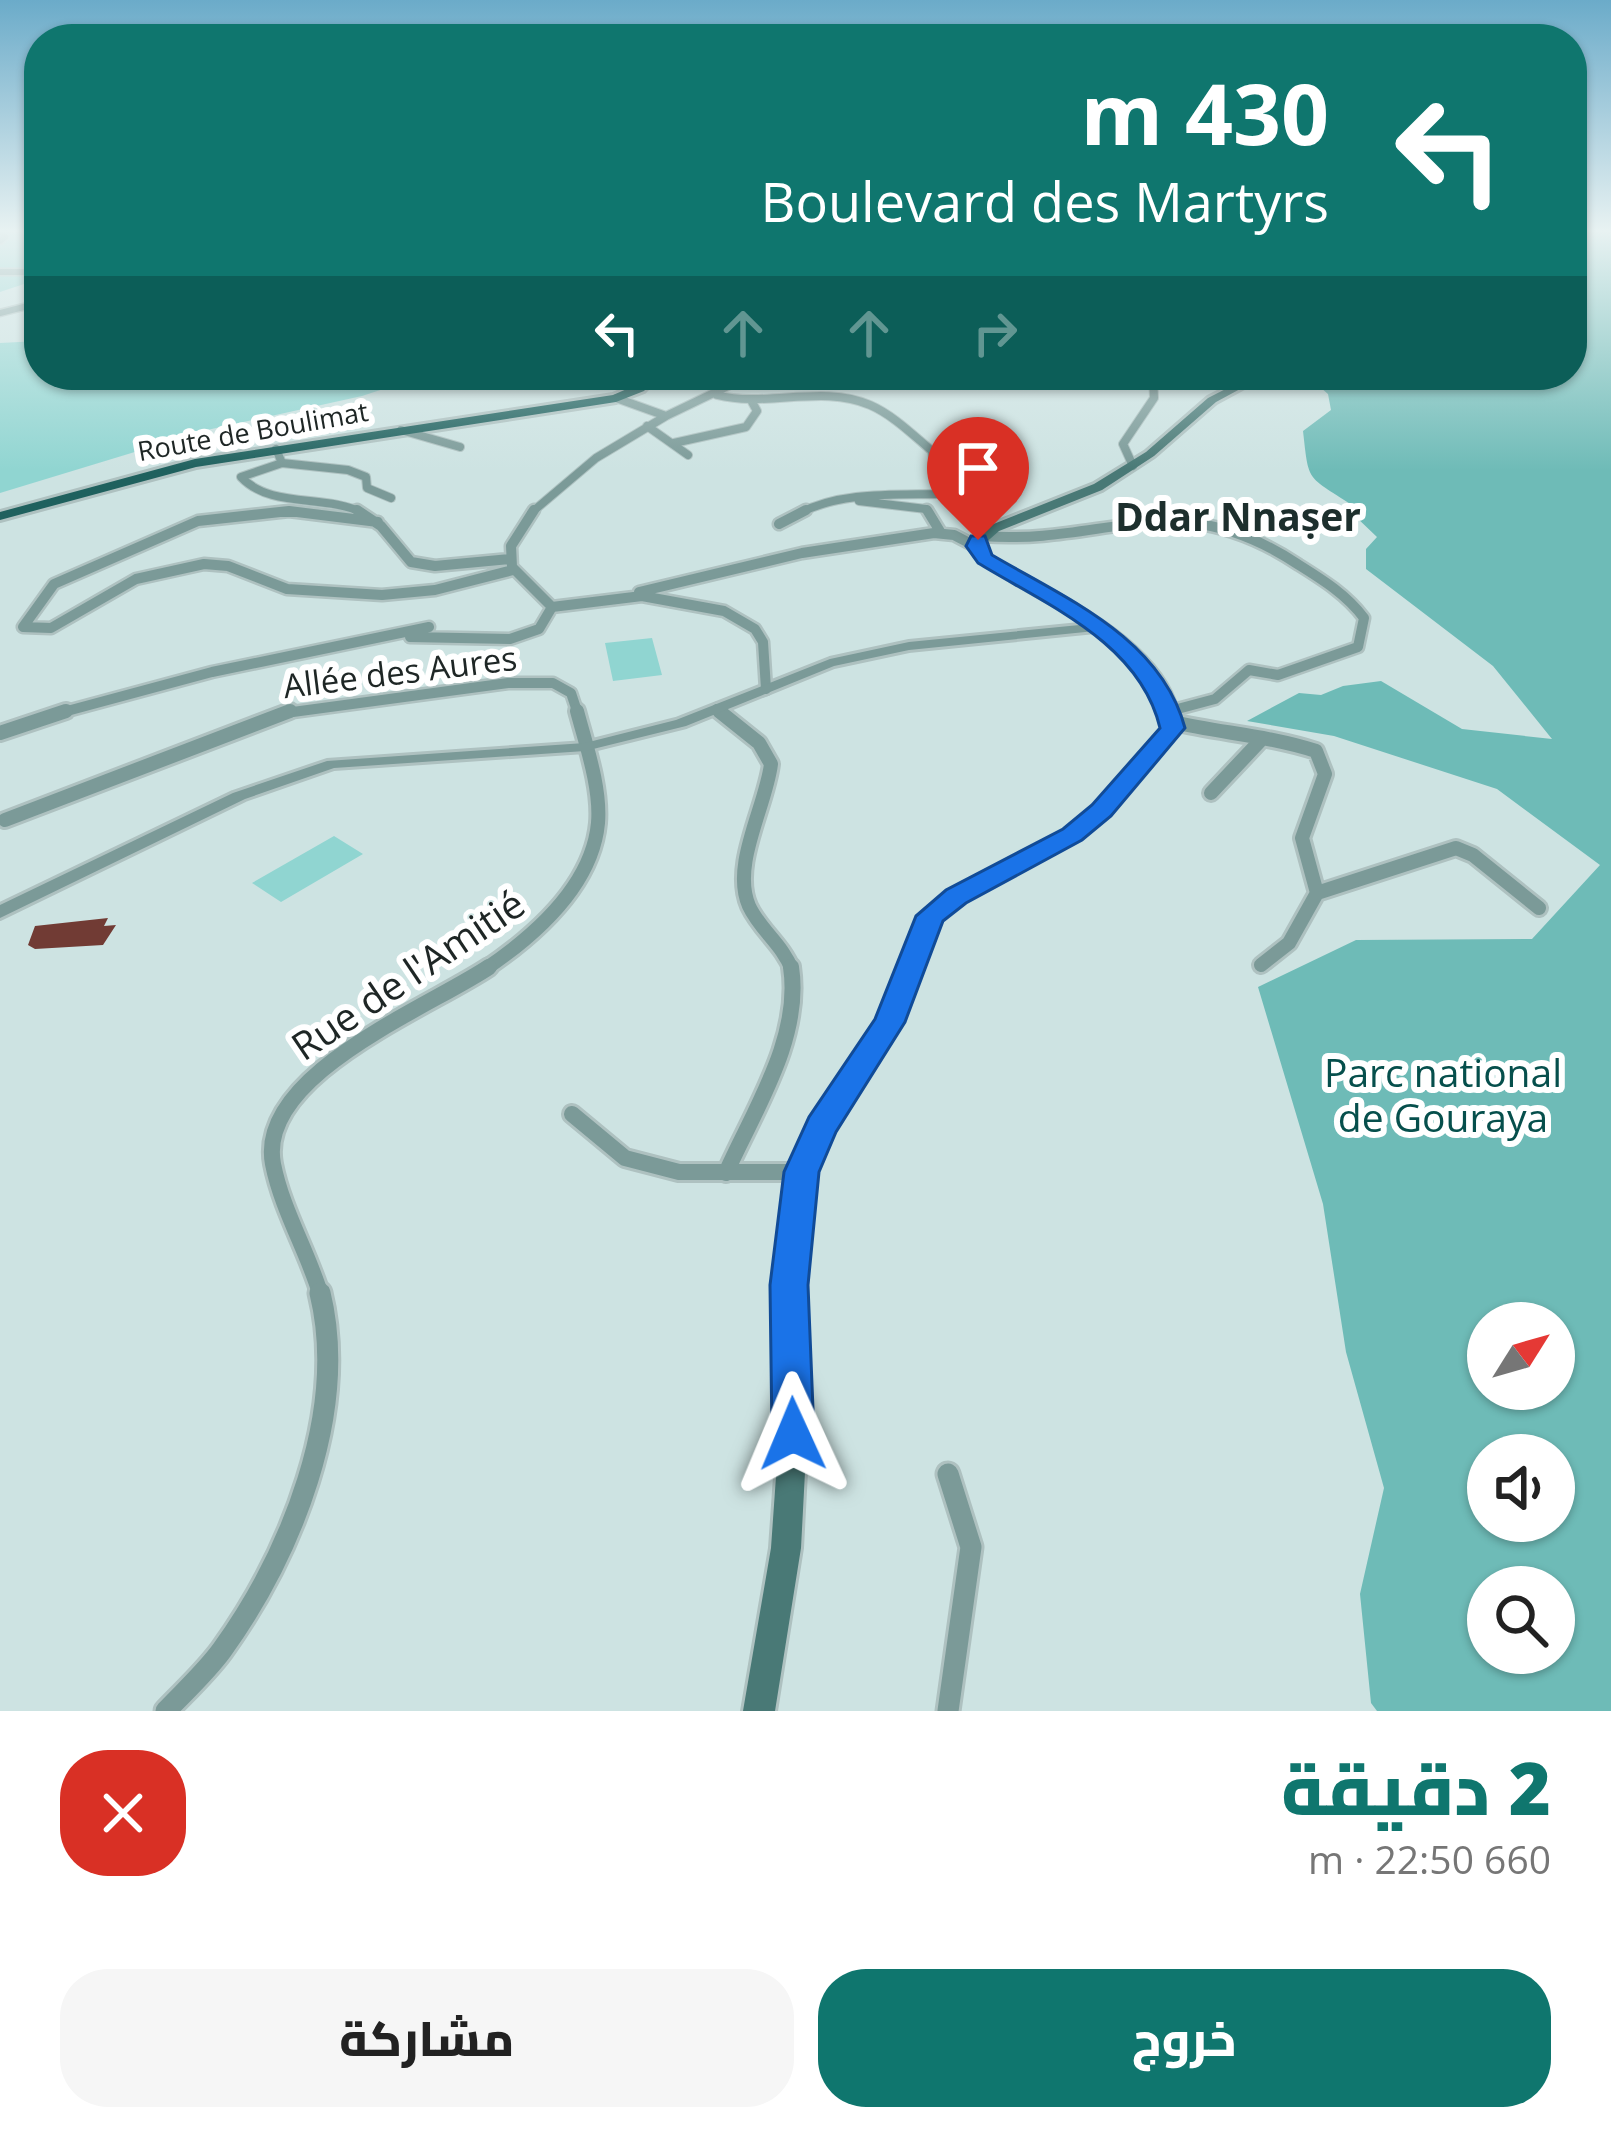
<!DOCTYPE html>
<html lang="ar">
<head>
<meta charset="utf-8">
<style>
	:root { --surface:#fff; --page:#f6f6f6; --text:#222; --muted:#767676; --accent:#0f766e }
	body { margin:0; font-family:"Open Sans",Cairo,sans-serif; background:var(--page); color:var(--text); direction:rtl; height:100vh; display:flex; flex-direction:column; font-size:45px; white-space:nowrap }
	* { box-sizing:border-box; margin:0 }
	p { font-size:39px; color:var(--muted) }
	.icon { flex:none; width:66px; height:66px; fill:none; stroke:currentColor; stroke-width:2; stroke-linecap:round; stroke-linejoin:round }
	.map { position:relative; height:1711px; overflow:hidden; direction:ltr }
	.drawer { display:flex; flex-direction:column; background:var(--surface); flex:1 }
	.drawer>* { flex:none }
	.guide { position:absolute; left:24px; top:24px; width:1563px; height:366px; border-radius:48px; box-shadow:0 3px 9px #0004; direction:rtl; background:#0f766e; color:#fff; overflow:hidden }
	.needle { width:78px; rotate:53deg }
	.fabs { position:absolute; left:1467px; top:1302px; display:grid; gap:24px }
	.fabs a { display:grid; place-items:center; width:108px; height:108px; border-radius:50%; background:var(--surface); box-shadow:0 3px 9px #0004; font-size:60px }
	.pin { position:absolute; display:grid; place-items:center; width:102px; height:102px; color:#fff; margin:-123px -51px; border-radius:50% 50% 50% 0; rotate:-45deg; box-shadow:0 0 12px #0007 }
	.pin .icon { rotate:45deg }
	.me { position:absolute; width:132px; margin:-66px; rotate:359deg; stroke-linejoin:round; filter:drop-shadow(0 0 9px #0008) }
	.turn { display:flex; align-items:center; gap:42px; height:252px; padding:0 60px; font-size:54px }
	.turn .icon { width:156px; height:156px; stroke-width:2.5 }
	.turn b { display:block; font-size:84px; line-height:102px }
	.lanes { display:flex; align-items:center; height:114px; padding:0 60px; background:#0003; justify-content:center; gap:60px; direction:ltr }
	.lanes .off { opacity:.35 }
	.round { display:grid; place-items:center; flex:none; width:126px; height:126px; border-radius:48px; background:var(--page) }
	.summary { display:flex; align-items:center; justify-content:space-between; height:204px; padding:0 60px }
	h1 { font-size:72px; font-weight:800; line-height:90px; color:var(--accent) }
	.primary-button { display:flex; gap:24px; margin-top:auto; padding:24px 60px }
	.primary-button a { flex:1; height:138px; border-radius:48px; background:var(--accent); color:#fff; font-size:48px; font-weight:800; line-height:138px; text-align:center }
	.primary-button a+a { background:var(--page); color:var(--text) }
	.map>svg:first-child { display:block }
	.green { fill:#90d5d1 }
	.forest { fill:#6ebbb7; fill-rule:evenodd }
	.building { fill:#713b34 }
	.lines { fill:none; stroke-linecap:round; stroke-linejoin:round }
	.minor-far5-casing { stroke:#aec1c0; stroke-width:9 }
	.minor-far4-casing { stroke:#aec1c0; stroke-width:10 }
	.minor-far3-casing { stroke:#aec1c0; stroke-width:15 }
	.minor-far2-casing { stroke:#aec1c0; stroke-width:20 }
	.minor-far1-casing { stroke:#aec1c0; stroke-width:22 }
	.minor-casing { stroke:#aec1c0; stroke-width:27 }
	.tertiary-casing { stroke:#aec1c0; stroke-width:6 }
	.secondary-casing { stroke:#aec1c0; stroke-width:6 }
	.primary-casing { stroke:#aec1c0; stroke-width:6 }
	.minor-far5 { stroke:#7b9a98; stroke-width:6 }
	.minor-far4 { stroke:#7b9a98; stroke-width:8 }
	.minor-far3 { stroke:#7b9a98; stroke-width:10 }
	.minor-far2 { stroke:#7b9a98; stroke-width:14 }
	.minor-far1 { stroke:#7b9a98; stroke-width:16 }
	.minor { stroke:#7b9a98; stroke-width:21 }
	.tertiary { fill:#7b9a98; fill-rule:evenodd }
	.secondary { fill:#497976; fill-rule:evenodd }
	.primary { fill:#1f615e; fill-rule:evenodd }
	.route { fill:#1a73e8; stroke:#114b97; stroke-width:3 }
	.labels { text-anchor:middle; stroke-width:12; stroke-linejoin:round; paint-order:stroke }
	.far-street-label { font-size:27px; fill:#1e2625; stroke:#fff }
	.street-label { font-size:33px; fill:#1e2625; stroke:#fff }
	.far-district-label { font-size:39px; font-weight:bold; fill:#1d2f2d; stroke:#fff }
	.near-street-label { font-size:39px; fill:#1e2625; stroke:#fff }
	.near-park-label { font-size:39px; fill:#064f4c; stroke:#fff }
</style>
</head>
<body>
<div class="map">
<svg width="1611" height="1711" viewBox="0 0 1611 1711">
	<rect width="100%" height="100%" fill="#cde3e2"/>
	<path class="green" d="M0,231H39V279L0,292Z
		M39,341V375H426L362,396L207,430L0,493V343Z
		M652,638L662,675L613,681L605,643Z
		M334,836L363,854L281,902L252,883Z"/>
	<path class="forest" d="M1572,231H1611V1711H1377L1371,1703L1360,1594L1384,1488L1346,1352L1323,1204L1258,987L1356,940L1532,939L1600,865L1497,789L1334,736L1247,721L1299,693L1321,695L1343,686L1381,681L1462,729L1552,739L1493,666L1366,569V549L1377,537L1355,516L1352,505C1306,475 1309,483 1303,431L1331,410L1328,394L1306,375H1572ZM1488,1323H1554V1389H1488ZM1488,1455H1554V1521H1488ZM1488,1587H1554V1653H1488Z"/>
	<path class="building" d="M108,918L104,926L116,925L103,945L35,949L28,945L35,926Z"/>
	<g class="lines">
		<g class="minor-far5-casing">
			<path id="minor-far5" d="M0,241L5,237L1,231
				M0,272H39
				M0,313L39,303"/>
		</g>
		<g class="minor-far4-casing">
			<path id="minor-far4" d="M717,395C767,408 822,384 870,405C893,415 913,435 932,451L937,494C892,495 840,492 800,513
				M666,416L751,375
				M647,426L688,455
				M401,430L460,447
				M674,443L746,427L757,411L751,400
				M276,449L282,463L241,477C271,509 325,494 363,513
				M282,463L348,470L366,477L367,488L391,498
				M1133,466L1123,444L1154,398L1153,375
				M859,501L926,509L929,513
				M268,513H307
				M531,513L596,458L666,416L616,398"/>
		</g>
		<g class="minor-far3-casing">
			<path id="minor-far3" d="M357,510L381,526L411,562L435,566L510,559
				M534,510L511,546L512,567L552,607L642,596L724,611L755,629L763,642L766,689
				M927,510L941,533
				M378,522L289,511L198,521L54,584L23,627L51,628L136,579L204,564L228,566L287,589L382,595L435,590L513,570
				M779,524L806,510
				M982,536C1108,546 1175,482 1299,565C1323,580 1347,595 1364,618L1358,647L1278,675L1249,670L1215,699L1170,711
				M639,592L802,553L934,533L954,535L975,546
				M410,637L510,639L539,629L552,607
				M717,709L723,714
				M56,714L212,672L429,627
				M278,714L508,683H553L571,693L578,714"/>
		</g>
		<g class="minor-far2-casing">
			<path id="minor-far2" d="M719,711L759,743L771,764C766,806 731,865 749,906C760,930 783,945 792,970
				M1173,722C1221,733 1270,736 1316,751L1325,774L1302,838L1317,893L1289,943L1261,965
				M0,733L66,711
				M1211,793L1260,741
				M5,820L290,711
				M1317,893L1456,848L1473,855L1539,908
				M484,970C533,937 592,887 598,823C601,788 586,745 577,711"/>
		</g>
		<g class="minor-far1-casing">
			<path id="minor-far1" d="M572,1114L625,1158L679,1172H801
				M726,1173C754,1110 802,1038 791,967
				M321,1296C308,1252 282,1210 273,1164C256,1075 428,1008 489,967"/>
		</g>
		<g class="minor-casing">
			<path id="minor" d="M948,1474L971,1547L948,1711
				M166,1711C185,1691 206,1672 222,1650C291,1554 349,1412 320,1293"/>
		</g>
		<g class="tertiary-casing">
			<path id="tertiary" d="M1100,623L1105,624V630L909,650L834,666L686,726L585,751L334,768L245,799L0,918V905L233,793L327,761L585,743L676,720L830,659L909,642Z"/>
		</g>
		<g class="secondary-casing">
			<path id="secondary" d="M1253,375H1266L1216,402L1154,456L1102,490L999,531L982,546L990,556C1049,592 1148,633 1174,701C1177,710 1179,720 1181,729L1108,815L1079,839L963,900L939,920L900,1022L832,1130L813,1172L802,1285L807,1434L801,1548L775,1711H743L771,1548L779,1434L776,1285L789,1172L814,1120L880,1020L924,913L949,892L1067,831L1096,807L1165,728C1163,719 1162,709 1158,700C1138,648 1075,617 1029,591C1007,578 984,567 969,546L991,525L1094,484L1146,452L1208,398Z"/>
		</g>
		<g class="primary-casing">
			<path id="primary" d="M646,375H659L644,391L616,402L196,467L0,520V512L195,459L613,395L636,385Z"/>
		</g>
		<use href="#minor-far5" class="minor-far5"/>
		<use href="#minor-far4" class="minor-far4"/>
		<use href="#minor-far3" class="minor-far3"/>
		<use href="#minor-far2" class="minor-far2"/>
		<use href="#minor-far1" class="minor-far1"/>
		<use href="#minor" class="minor"/>
		<use href="#tertiary" class="tertiary"/>
		<use href="#secondary" class="secondary"/>
		<use href="#primary" class="primary"/>
	</g>
	<linearGradient id="sky" x2="0" y2="1"><stop stop-color="#6babc9"/><stop offset="0.49" stop-color="#e8f2f2"/><stop offset="1" stop-color="#e8f2f2" stop-opacity="0"/></linearGradient>
	<rect width="1611" height="471" fill="url(#sky)"/>
	<path class="route" d="M971,536H985L992,555C1067,599 1161,638 1185,728L1111,816L1082,840L966,903L943,921L905,1022L836,1132L819,1172L808,1285L814,1434L808,1449L793,1455L778,1449L772,1434L770,1285L784,1172L809,1117L875,1019L916,916L946,890L1063,829L1092,805L1160,728C1140,643 1047,605 978,563L966,546Z"/>
	<g class="labels">
		<g class="far-street-label">
			<text transform="translate(253 432) rotate(-10)" y="9">Route de Boulimat</text>
		</g>
		<g class="street-label">
			<text transform="translate(400 672) rotate(-7)" y="12">Allée des Aures</text>
		</g>
		<g class="far-district-label">
			<text x="1238" y="531">Ddar Nnaṣer</text>
		</g>
		<g class="near-street-label">
			<text transform="translate(408 975) rotate(-34)" y="14">Rue de l'Amitié</text>
		</g>
		<g class="near-park-label">
			<text x="1443" y="1087">Parc national<tspan x="1443" dy="45">de Gouraya</tspan></text>
		</g>
	</g>
</svg>
<div class="fabs">
<a><svg class="needle" viewBox="-14 -14 28 28"><path d="M0-13l5 13h-10z" fill="#e53935"/><path d="M0 13l5-13h-10z" fill="#767676"/></svg></a>
<a><svg class="icon" aria-label="sound" viewBox="0 0 24 24"><path d="M4 9h4l5-4v14l-5-4H4zM17 9q2 3 0 6"/></svg></a>
<a><svg class="icon" aria-label="search" viewBox="0 0 24 24"><circle cx="10" cy="10" r="6"/><path d="M15 15l6 6"/></svg></a>
</div>
<div class="pin" style="left:978px;top:540px;background:#d93025"><svg class="icon" aria-label="arrive" viewBox="0 0 24 24"><path d="M6 21V4h12l-3 4 3 4H6"/></svg></div>
<svg class="me" style="left:793px;top:1434px" viewBox="-20 -20 40 40"><path d="M0-17L14 15 0 8-14 15z" fill="#1a73e8" stroke="#fff" stroke-width="4"/></svg>
<div class="guide">
<div class="turn"><svg class="icon" aria-label="left" viewBox="0 0 24 24"><path d="M17 20v-9H6M10 6l-5 5 5 5"/></svg><div><b>430 m</b>Boulevard des Martyrs</div></div>
<div class="lanes"><svg class="icon" aria-label="left" viewBox="0 0 24 24"><path d="M17 20v-9H6M10 6l-5 5 5 5"/></svg><svg class="icon off" aria-label="ahead" viewBox="0 0 24 24"><path d="M12 20V5M6 11l6-6 6 6"/></svg><svg class="icon off" aria-label="ahead" viewBox="0 0 24 24"><path d="M12 20V5M6 11l6-6 6 6"/></svg><svg class="icon off" aria-label="right" viewBox="0 0 24 24"><path d="M7 20v-9h11M14 6l5 5-5 5"/></svg></div>
</div>
</div>
<section class="drawer">
<div class="summary"><div><h1>2 دقيقة</h1><p>660 m · 22:50</p></div><a class="round" style="background:#d93025;color:#fff"><svg class="icon" aria-label="close" viewBox="0 0 24 24"><path d="M6 6l12 12M18 6L6 18"/></svg></a></div>
<div class="primary-button"><a>خروج</a><a>مشاركة</a></div>
</section>
</body>
</html>
